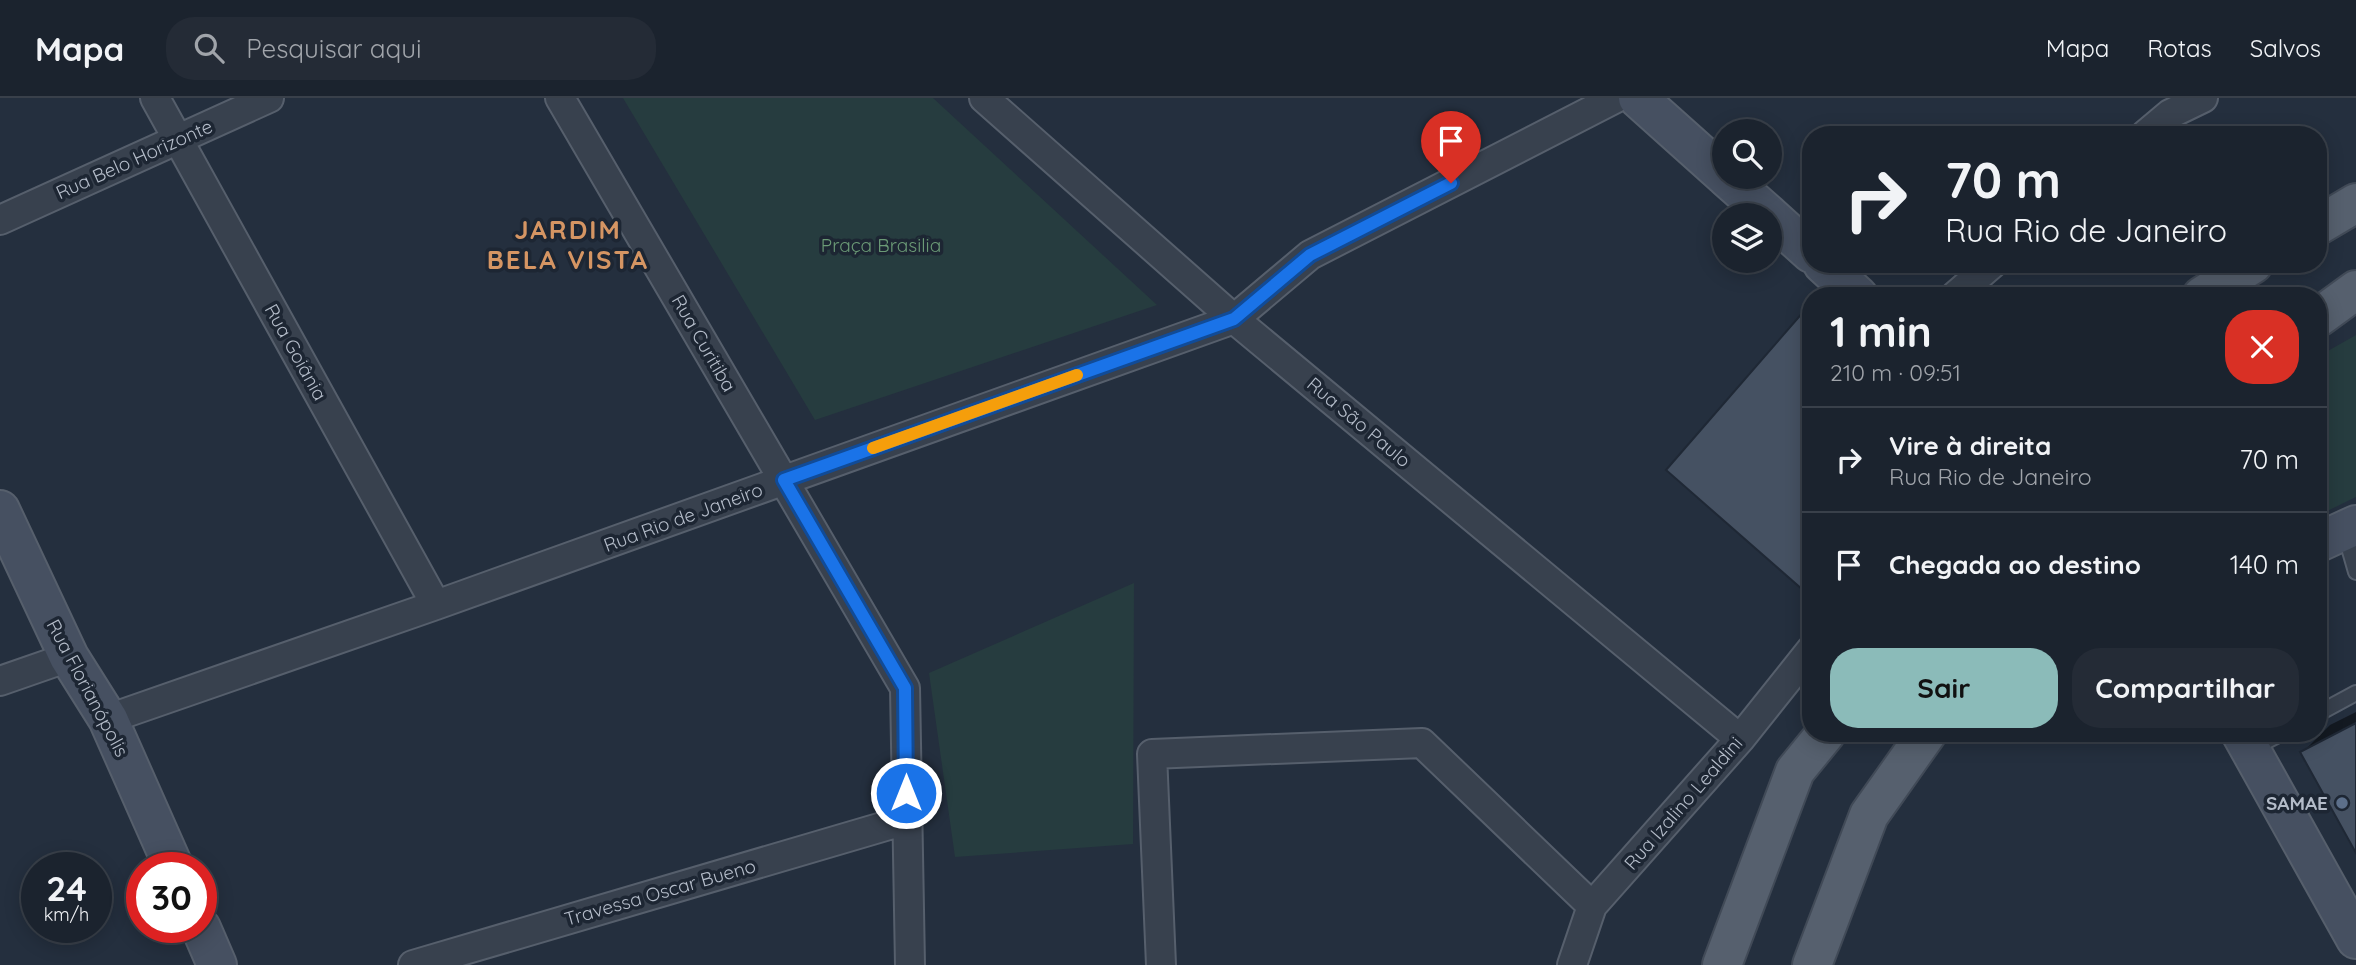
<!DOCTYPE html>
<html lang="pt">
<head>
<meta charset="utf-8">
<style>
	:root { --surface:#1b232e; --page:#242b36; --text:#f1f3f6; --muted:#a0a4aa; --line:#39404a; --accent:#8bbbb9 }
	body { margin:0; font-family:Quicksand,sans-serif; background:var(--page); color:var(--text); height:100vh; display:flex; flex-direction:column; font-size:26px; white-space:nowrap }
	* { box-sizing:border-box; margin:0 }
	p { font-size:23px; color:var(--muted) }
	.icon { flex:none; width:38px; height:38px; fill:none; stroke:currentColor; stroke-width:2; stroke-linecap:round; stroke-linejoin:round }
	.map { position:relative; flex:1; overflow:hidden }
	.drawer { position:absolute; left:1802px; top:189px; width:525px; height:455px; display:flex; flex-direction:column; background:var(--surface); border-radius:28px; box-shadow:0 4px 18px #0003,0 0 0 2px var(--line) }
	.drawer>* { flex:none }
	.top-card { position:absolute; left:1802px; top:28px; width:525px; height:147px; border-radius:28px; box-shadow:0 4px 18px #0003,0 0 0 2px var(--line); background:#1b232e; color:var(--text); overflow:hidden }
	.tools { position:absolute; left:1712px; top:21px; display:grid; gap:14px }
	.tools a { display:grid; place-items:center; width:70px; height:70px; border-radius:50%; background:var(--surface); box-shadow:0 4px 18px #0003,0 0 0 2px var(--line); font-size:35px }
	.speed { position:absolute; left:21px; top:754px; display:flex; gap:14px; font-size:35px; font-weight:700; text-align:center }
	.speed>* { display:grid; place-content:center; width:91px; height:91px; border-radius:50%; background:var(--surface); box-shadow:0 4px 18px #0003,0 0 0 2px var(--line); line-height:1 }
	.speed small { font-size:18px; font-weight:400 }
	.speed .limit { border:10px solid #d22; background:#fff; color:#111 }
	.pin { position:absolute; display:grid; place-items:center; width:60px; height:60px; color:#fff; margin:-72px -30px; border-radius:50% 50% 50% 0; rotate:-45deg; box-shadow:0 0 7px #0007 }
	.pin .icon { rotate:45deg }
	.me { position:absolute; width:77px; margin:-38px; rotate:0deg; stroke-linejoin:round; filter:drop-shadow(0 0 5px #0008) }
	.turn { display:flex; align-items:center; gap:24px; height:147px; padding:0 28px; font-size:32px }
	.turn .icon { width:91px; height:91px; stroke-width:2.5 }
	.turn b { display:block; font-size:49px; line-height:60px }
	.round { display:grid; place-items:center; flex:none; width:74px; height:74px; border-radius:28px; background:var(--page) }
	.summary { display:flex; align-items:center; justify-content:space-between; height:119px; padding:0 28px }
	h1 { font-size:42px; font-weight:700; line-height:52px }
	.primary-button { display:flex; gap:14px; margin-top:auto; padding:14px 28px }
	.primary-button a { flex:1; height:80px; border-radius:28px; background:var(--accent); color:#111; font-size:28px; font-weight:700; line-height:80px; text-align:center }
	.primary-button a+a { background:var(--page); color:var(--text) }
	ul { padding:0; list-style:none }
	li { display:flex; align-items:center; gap:21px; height:105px; padding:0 28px; border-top:2px solid var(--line) }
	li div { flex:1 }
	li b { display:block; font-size:26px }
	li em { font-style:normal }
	header { display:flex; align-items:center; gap:42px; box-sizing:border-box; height:98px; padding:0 35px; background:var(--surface); border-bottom:2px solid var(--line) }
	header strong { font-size:33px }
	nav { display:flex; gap:38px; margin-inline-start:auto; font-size:24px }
	.search { width:490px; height:63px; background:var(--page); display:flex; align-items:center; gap:18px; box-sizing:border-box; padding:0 24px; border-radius:28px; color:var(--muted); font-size:26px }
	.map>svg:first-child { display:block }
	.green { fill:#263c3f }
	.shadow { fill:#0007 }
	.building { fill:#455162; stroke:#1f2835; stroke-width:2 }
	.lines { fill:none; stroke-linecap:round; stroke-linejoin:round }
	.lane-casing { stroke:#565f6c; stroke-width:18 }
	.street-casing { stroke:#565f6c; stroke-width:32 }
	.secondary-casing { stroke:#565f6c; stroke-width:42 }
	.primary-casing { stroke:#414a57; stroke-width:42 }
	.lane { stroke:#38414e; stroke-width:14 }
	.street { stroke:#38414e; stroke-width:28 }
	.secondary { stroke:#465061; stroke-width:38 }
	.primary { stroke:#56606e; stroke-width:38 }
	.route-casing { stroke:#114b97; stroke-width:18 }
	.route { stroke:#1a73e8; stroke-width:12 }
	.slow { stroke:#f59e0b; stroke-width:12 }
	.service-dot { fill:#5c6f8a; stroke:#1d2633; stroke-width:2.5 }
	.labels { text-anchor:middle; stroke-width:7; stroke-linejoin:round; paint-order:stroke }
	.street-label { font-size:19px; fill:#b4bcc9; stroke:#1d2633 }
	.park-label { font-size:19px; fill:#6b9a76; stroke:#1d2633 }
	.poi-label { font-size:19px; font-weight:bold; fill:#b4bcc9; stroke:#1d2633; text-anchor:end }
	.district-label { font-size:26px; font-weight:bold; letter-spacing:2px; fill:#d59563; stroke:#1d2633 }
</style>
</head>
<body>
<header>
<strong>Mapa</strong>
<div class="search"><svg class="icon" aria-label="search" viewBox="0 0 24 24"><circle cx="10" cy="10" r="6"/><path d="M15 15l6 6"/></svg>Pesquisar aqui</div>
<nav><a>Mapa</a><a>Rotas</a><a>Salvos</a></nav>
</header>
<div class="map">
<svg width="2356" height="867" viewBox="0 0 2356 867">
	<rect width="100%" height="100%" fill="#242f3e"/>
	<path class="green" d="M623,0H933L1157,207L815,322Z
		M2356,237V399L2319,417V258Z
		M1134,485L1133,746L955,759L929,575Z"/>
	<path class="shadow" d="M1811,207V497L1668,372Z
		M2356,614V751L2303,654L2330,627Z"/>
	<path class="building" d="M1811,205V499L1666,372Z
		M2356,625V755L2300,654Z"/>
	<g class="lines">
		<g class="lane-casing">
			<path id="lane" d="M2350,434V453L2356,474
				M2319,615L2356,595
				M2251,651L2282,635"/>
		</g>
		<g class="street-casing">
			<path id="street" d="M155,0L436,507
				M560,0L905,590L910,867
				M984,0L1234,221L1740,641
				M2145,37L2170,16L2203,0
				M0,122L269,0
				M1955,198L1992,166
				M0,583L69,559
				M108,621L436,507L1234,221L1310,157L1616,0
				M413,867L906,722
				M1161,867L1152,656L1422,645L1592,808
				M1572,867L1592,808L1740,641L1811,552"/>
		</g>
		<g class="secondary-casing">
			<path id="secondary" d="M1638,0L1724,77
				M1726,79L1769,117
				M1769,117L1811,155
				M1823,166L1858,198
				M0,412L69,559L108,621L174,770
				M2319,444L2356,427
				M2241,635L2356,841
				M201,830L217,867"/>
		</g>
		<g class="primary-casing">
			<path id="primary" d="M2319,127L2356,105
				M2202,198L2253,166
				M2319,219L2356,192
				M1722,867L1795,673L1826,635
				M1812,867L1869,717L1927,635"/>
		</g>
		<use href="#lane" class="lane"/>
		<use href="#street" class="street"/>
		<use href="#secondary" class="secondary"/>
		<use href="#primary" class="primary"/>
	</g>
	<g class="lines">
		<g class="route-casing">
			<path id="route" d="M906,695L905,590L784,382L1234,221L1310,157L1451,85"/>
		</g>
		<use href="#route" class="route"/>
		<path class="slow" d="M873,350L1077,277"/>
	</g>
	<circle class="service-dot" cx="2342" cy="705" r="7"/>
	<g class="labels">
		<g class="street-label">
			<text transform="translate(134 61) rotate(-24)" y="7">Rua Belo Horizonte</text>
			<text transform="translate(704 245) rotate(60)" y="7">Rua Curitiba</text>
			<text transform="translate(296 254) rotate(61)" y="7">Rua Goiânia</text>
			<text transform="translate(1359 324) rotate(40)" y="7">Rua São Paulo</text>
			<text transform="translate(683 419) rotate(-20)" y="7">Rua Rio de Janeiro</text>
			<text transform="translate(88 590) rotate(62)" y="7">Rua Florianópolis</text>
			<text transform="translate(1683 705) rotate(-49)" y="7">Rua Izalino Lealdini</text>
			<text transform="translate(660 794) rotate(-16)" y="7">Travessa Oscar Bueno</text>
		</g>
		<g class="park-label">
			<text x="881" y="154">Praça Brasilia</text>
		</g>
		<g class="poi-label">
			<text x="2328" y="712">SAMAE</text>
		</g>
		<g class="district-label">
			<text x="568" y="141">JARDIM<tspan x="568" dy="30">BELA VISTA</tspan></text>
		</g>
	</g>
</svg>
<div class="tools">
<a><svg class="icon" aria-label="search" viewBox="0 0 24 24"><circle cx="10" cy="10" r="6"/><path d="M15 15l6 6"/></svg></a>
<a><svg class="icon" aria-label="layers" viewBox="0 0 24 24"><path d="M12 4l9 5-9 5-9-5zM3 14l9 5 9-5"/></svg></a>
</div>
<div class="speed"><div>24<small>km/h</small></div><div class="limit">30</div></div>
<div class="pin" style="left:1451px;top:85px;background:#d93025"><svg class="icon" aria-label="arrive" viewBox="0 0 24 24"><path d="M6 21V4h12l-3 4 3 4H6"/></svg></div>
<svg class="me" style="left:906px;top:695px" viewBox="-20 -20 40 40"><circle r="17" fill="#1a73e8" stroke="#fff" stroke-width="3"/><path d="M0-11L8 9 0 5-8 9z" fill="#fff"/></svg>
<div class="top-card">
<div class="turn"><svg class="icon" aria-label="right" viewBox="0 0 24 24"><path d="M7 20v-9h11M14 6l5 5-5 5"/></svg><div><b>70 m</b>Rua Rio de Janeiro</div></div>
</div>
<section class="drawer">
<div class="summary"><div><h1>1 min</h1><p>210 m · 09:51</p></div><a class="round" style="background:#d93025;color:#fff"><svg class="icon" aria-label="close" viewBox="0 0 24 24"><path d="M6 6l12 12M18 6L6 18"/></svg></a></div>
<ul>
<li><svg class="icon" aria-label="right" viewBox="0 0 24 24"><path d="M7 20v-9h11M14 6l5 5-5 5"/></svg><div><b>Vire à direita</b><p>Rua Rio de Janeiro</p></div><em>70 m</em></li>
<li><svg class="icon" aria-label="arrive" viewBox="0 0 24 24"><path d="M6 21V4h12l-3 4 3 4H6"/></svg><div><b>Chegada ao destino</b></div><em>140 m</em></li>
</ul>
<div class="primary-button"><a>Sair</a><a>Compartilhar</a></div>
</section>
</div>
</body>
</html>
